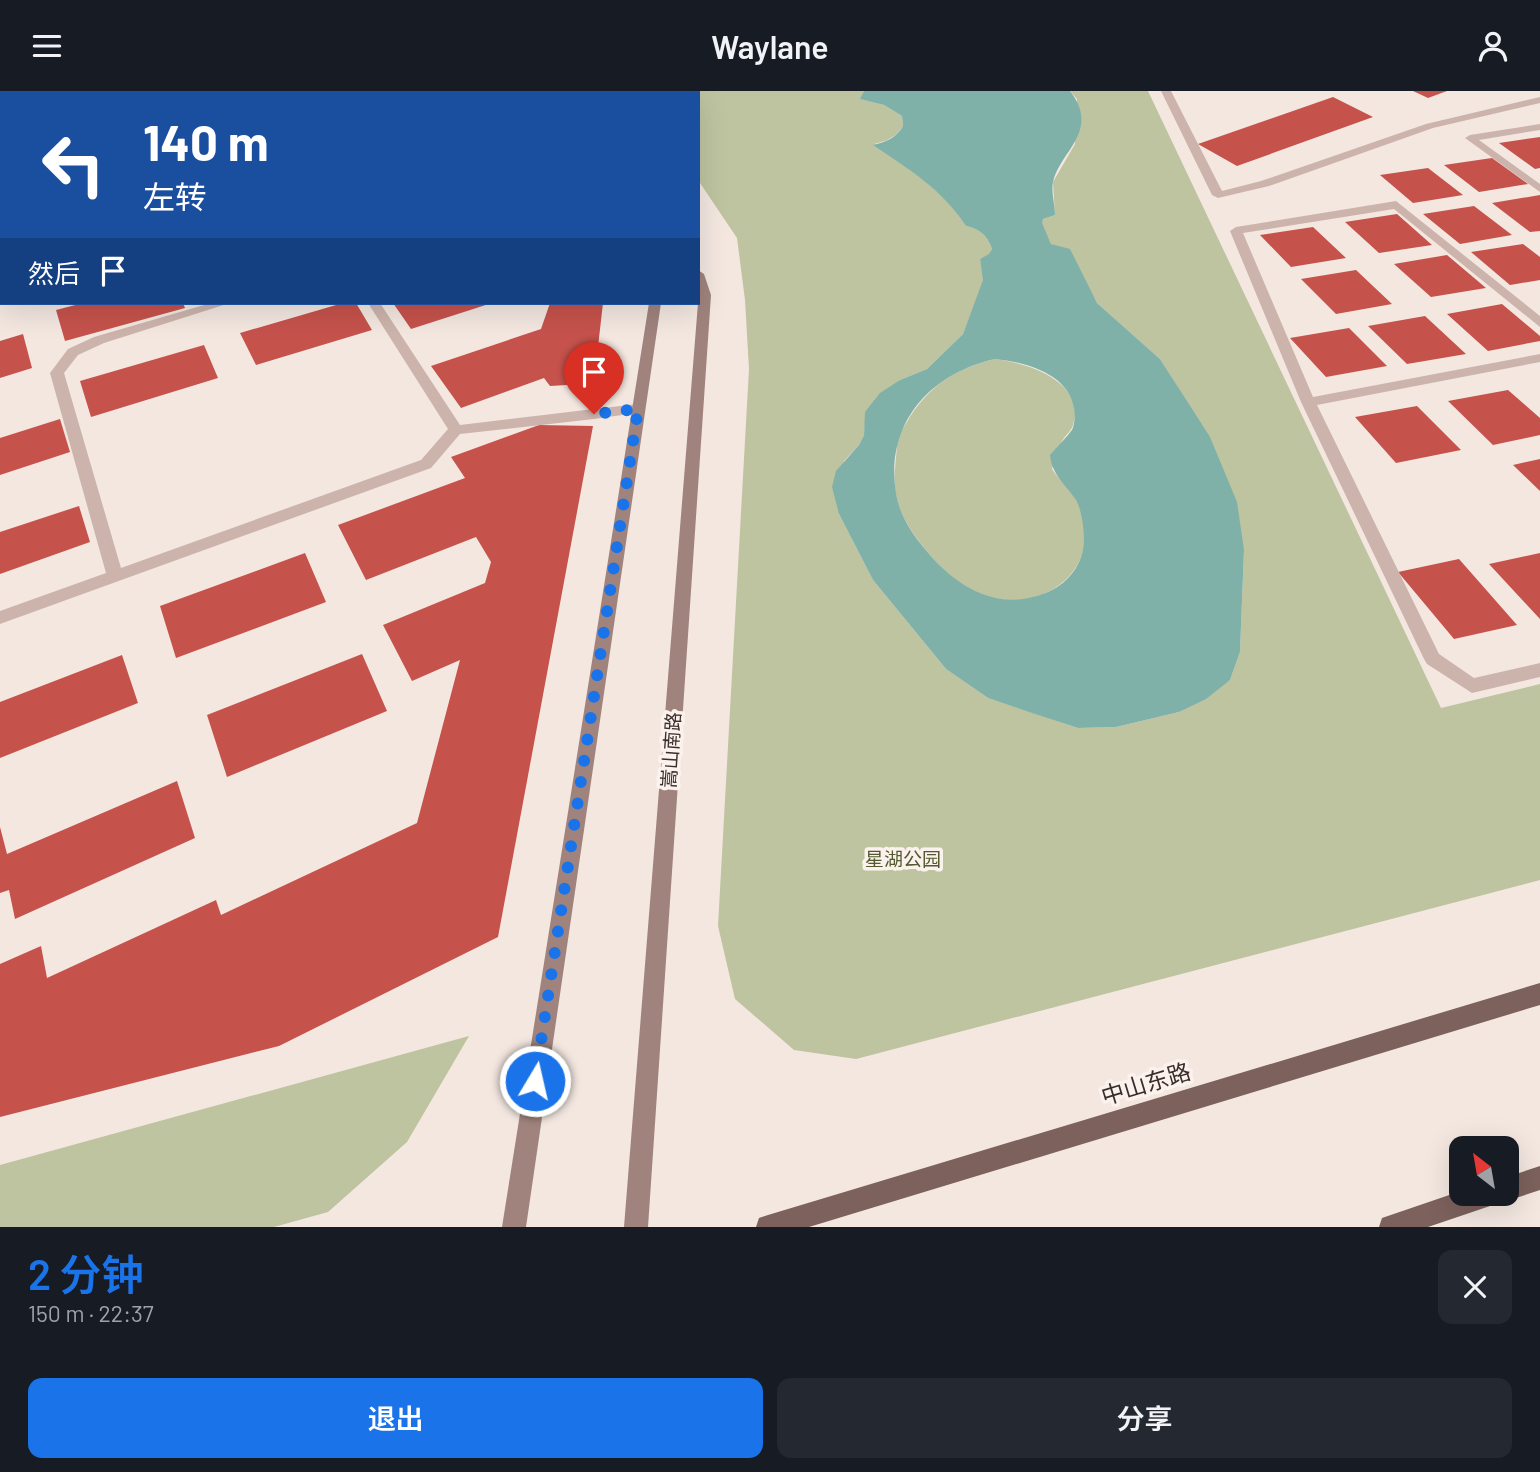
<!DOCTYPE html>
<html lang="zh">
<head>
<meta charset="utf-8">
<style>
	:root { --surface:#171b24; --page:#242831; --text:#f1f3f6; --muted:#9ea1a6; --accent:#1a73e8 }
	body { margin:0; font-family:Barlow,"Noto Sans SC",sans-serif; background:var(--page); color:var(--text); height:100vh; display:flex; flex-direction:column; font-size:26px; white-space:nowrap }
	* { box-sizing:border-box; margin:0 }
	p { font-size:23px; color:var(--muted) }
	.icon { flex:none; width:38px; height:38px; fill:none; stroke:currentColor; stroke-width:2; stroke-linecap:round; stroke-linejoin:round }
	.map { position:relative; height:1136px; overflow:hidden }
	.panel { display:flex; flex-direction:column; background:var(--surface); flex:1 }
	.panel>* { flex:none }
	.guide { position:absolute; left:0px; top:0px; width:700px; height:214px; box-shadow:0 7px 28px #0002; background:#1a4fa0; color:#fff; overflow:hidden }
	.needle { width:46px; rotate:329deg }
	.buttons { position:absolute; left:1449px; top:1045px; display:grid; gap:14px }
	.buttons a { display:grid; place-items:center; width:70px; height:70px; border-radius:14px; background:var(--surface); box-shadow:0 7px 28px #0002; font-size:35px }
	.pin { position:absolute; display:grid; place-items:center; width:60px; height:60px; color:#fff; margin:-72px -30px; border-radius:50% 50% 50% 0; rotate:-45deg; box-shadow:0 0 7px #0007 }
	.pin .icon { rotate:45deg }
	.me { position:absolute; width:77px; margin:-38px; rotate:9deg; stroke-linejoin:round; filter:drop-shadow(0 0 5px #0008) }
	.turn { display:flex; align-items:center; gap:24px; height:147px; padding:0 28px; font-size:32px }
	.turn .icon { width:91px; height:91px; stroke-width:2.5 }
	.turn b { display:block; font-size:49px; line-height:60px }
	.then { display:flex; align-items:center; height:66px; padding:0 28px; background:#0003; gap:14px; font-size:26px }
	.round { display:grid; place-items:center; flex:none; width:74px; height:74px; border-radius:14px; background:var(--page) }
	.headline { display:flex; align-items:center; justify-content:space-between; height:119px; padding:0 28px }
	h1 { font-size:42px; font-weight:600; line-height:52px; color:var(--accent) }
	.cta { display:flex; gap:14px; margin-top:auto; padding:14px 28px }
	.cta a { flex:1; height:80px; border-radius:14px; background:var(--accent); color:#fff; font-size:28px; font-weight:600; line-height:80px; text-align:center }
	.cta a+a { background:var(--page); color:var(--text) }
	header { display:flex; justify-content:space-between; align-items:center; height:91px; padding:0 28px; background:var(--surface); font-size:32px; font-weight:600 }
	.map>svg:first-child { display:block }
	.green { fill:#bec3a0 }
	.water { fill:#7fb1a9; fill-rule:evenodd }
	.building { fill:#c6524c }
	.lines { fill:none; stroke-linecap:round; stroke-linejoin:round }
	.lane { fill:#ccb4ac; fill-rule:evenodd }
	.street { fill:#ccb4ac; fill-rule:evenodd }
	.secondary { fill:#a0837d; fill-rule:evenodd }
	.primary { fill:#7c615c; fill-rule:evenodd }
	.route { stroke:#1a73e8; stroke-width:12; stroke-dasharray:0 21.6 }
	.labels { text-anchor:middle; stroke-width:7; stroke-linejoin:round; paint-order:stroke }
	.street-label { font-size:19px; fill:#3a2d2b; stroke:#fbf2ed }
	.park-label { font-size:19px; fill:#51592e; stroke:#fbf2ed }
	.near-street-label { font-size:23px; fill:#3a2d2b; stroke:#fbf2ed }
</style>
</head>
<body>
<header><svg class="icon" aria-label="menu" viewBox="0 0 24 24"><path d="M4 6h16M4 12h16M4 18h16"/></svg>Waylane<svg class="icon" aria-label="person" viewBox="0 0 24 24"><circle cx="12" cy="8" r="4"/><path d="M4 21q1-7 8-7t8 7"/></svg></header>
<div class="map">
<svg width="1540" height="1136" viewBox="0 0 1540 1136">
	<rect width="100%" height="100%" fill="#f3e7e0"/>
	<path class="green" d="M624,0H864L861,8L884,14L902,25L903,35C896,46 887,50 874,53C907,78 944,99 966,135C980,138 987,144 992,158L989,164L980,168L984,189L963,243L927,278L900,289L866,321L864,344L859,354L844,370L839,423L873,489L946,578L988,607L1078,637L1116,636L1179,621L1230,589L1240,561L1244,459L1177,295L1160,268L1097,212L1083,187L1061,158L1051,153L1041,132L1043,128L1055,124L1053,91L1075,53L1077,8L1070,0H1148L1441,617L1540,593V789L856,968L794,959L735,908L718,835L749,278L745,209L737,147L698,89V2H623Z
		M995,268C1027,272 1086,290 1073,334C1071,341 1064,345 1061,352C1057,360 1055,369 1052,378C1059,389 1072,400 1078,412C1106,474 1048,522 989,506C962,500 942,479 926,459C913,443 899,424 896,403C893,388 896,370 897,355C897,345 902,339 907,331C927,296 956,277 995,268Z
		M469,945L407,1051L328,1121L274,1136H0V1074Z"/>
	<path class="water" d="M864,0H1070C1101,40 1060,60 1053,91C1051,100 1055,115 1055,124L1043,128L1042,132L1051,153L1070,158L1097,212L1160,268L1210,346L1237,411L1244,459L1240,561L1230,589L1206,608L1179,621L1116,636L1078,637L1029,621L988,607L946,578L873,489L839,423L832,396L836,380L859,354L864,344L865,321L880,302L900,289L927,278L963,243L983,189L980,168L989,163L992,158C987,144 980,138 966,135C943,99 907,77 873,54C886,51 896,47 903,35L902,25L884,14L860,8ZM995,268C1024,271 1068,282 1074,317C1075,324 1075,333 1072,339C1066,347 1057,356 1050,364C1052,384 1065,393 1076,409C1082,420 1084,438 1084,450C1083,473 1069,491 1050,500C1000,523 956,497 925,458C912,443 899,423 896,402C885,333 929,283 995,268Z"/>
	<path class="building" d="M1413,0H1447L1428,7Z
		M1333,6L1373,26L1237,75L1198,53Z
		M1540,46V77L1535,78L1499,52Z
		M1492,67L1528,93L1479,101L1444,74Z
		M1428,77L1463,104L1413,112L1380,84Z
		M1540,104V140L1530,141L1492,112Z
		M1474,115L1512,144L1460,153L1423,123Z
		M1397,123L1432,154L1379,162L1345,131Z
		M1313,136L1346,167L1291,176L1260,144Z
		M1523,153L1540,166V189L1510,194L1471,161Z
		M1447,164L1486,197L1431,206L1394,173Z
		M1356,179L1392,213L1336,223L1301,188Z
		M83,212H183L185,217L65,250L56,219Z
		M343,212H356L372,239L256,274L240,242Z
		M393,212H492L411,238Z
		M550,212H603L595,282L582,291L567,294L550,295L544,287L461,317L431,275L541,238Z
		M1502,213L1540,245V250L1488,260L1447,223Z
		M1425,225L1466,263L1407,273L1368,235Z
		M1349,237L1387,275L1326,286L1290,247Z
		M23,243L32,277L0,287V250Z
		M204,254L218,287L91,326L80,290Z
		M1508,299L1540,327V344L1493,354L1448,310Z
		M1417,315L1461,359L1396,372L1355,326Z
		M60,328L70,361L0,384V347Z
		M539,334L593,335L498,846L279,955L0,1026V873L41,855L47,887L216,809L221,824L417,732L460,569L412,590L383,534L485,492L491,471L476,446L366,489L338,434L465,387L451,366Z
		M1540,368V400L1513,374Z
		M79,415L90,451L0,483V441Z
		M305,462L326,511L176,567L160,515Z
		M1540,462V528L1489,473Z
		M1459,468L1517,534L1454,548L1398,481Z
		M362,563L387,620L227,686L207,624Z
		M122,564L138,612L0,667V611Z
		M177,690L195,747L15,828L9,799L0,802V736L7,763Z"/>
	<g class="lines">
		<path class="lane" d="M252,0H269L251,2Z
			M1540,33V39L1479,49L1540,93V101L1465,47L1470,44Z
			M0,58H2V64H0Z
			M1396,110L1540,225V236L1394,118L1243,142L1313,306L1540,263V271L1317,314L1439,563L1474,587L1540,572V586L1472,602L1427,573L1424,568L1301,311L1230,140L1236,136Z
			M211,212H230L104,252L78,264L64,282L121,477L421,369L448,338L368,212H380L460,334L594,318L601,323L594,328L460,343L431,377L0,533V520L106,482L50,282L68,258L94,246Z"/>
		<path class="street" d="M45,0H55L56,2H46Z
			M1161,0H1171L1222,100L1261,90L1426,33L1540,6V12L1433,37L1269,95L1218,107L1212,104Z
			M638,313L645,318L643,321L594,328L587,323L594,318Z"/>
		<path class="secondary" d="M482,0H498L481,2Z
			M504,0H515L516,2H505Z
			M521,0H537L520,2Z
			M545,0H556L557,2H546Z
			M0,132H2V140H0Z
			M698,179L704,183L711,204L648,1136H624L698,212Z
			M649,212H661L526,1136H502Z"/>
		<path class="primary" d="M1540,892V914L809,1136H756L759,1127L768,1124Z
			M1540,1075V1099L1507,1110L1503,1108L1493,1114L1428,1136H1379L1382,1127L1461,1100V1102H1507V1086Z"/>
	</g>
	<g class="lines">
		<path class="route" d="M535,990L638,318L594,323"/>
	</g>
	<g class="labels">
		<g class="street-label">
			<text transform="translate(671 659) rotate(-86)" y="7">嵩山南路</text>
		</g>
		<g class="park-label">
			<text x="903" y="775">星湖公园</text>
		</g>
		<g class="near-street-label">
			<text transform="translate(1146 993) rotate(-17)" y="8">中山东路</text>
		</g>
	</g>
</svg>
<div class="buttons">
<a><svg class="needle" viewBox="-14 -14 28 28"><path d="M0-13l5 13h-10z" fill="#e53935"/><path d="M0 13l5-13h-10z" fill="#9ea1a6"/></svg></a>
</div>
<div class="pin" style="left:594px;top:323px;background:#d93025"><svg class="icon" aria-label="arrive" viewBox="0 0 24 24"><path d="M6 21V4h12l-3 4 3 4H6"/></svg></div>
<svg class="me" style="left:535px;top:990px" viewBox="-20 -20 40 40"><circle r="17" fill="#1a73e8" stroke="#fff" stroke-width="3"/><path d="M0-11L8 9 0 5-8 9z" fill="#fff"/></svg>
<div class="guide">
<div class="turn"><svg class="icon" aria-label="left" viewBox="0 0 24 24"><path d="M17 20v-9H6M10 6l-5 5 5 5"/></svg><div><b>140 m</b>左转</div></div>
<div class="then">然后<svg class="icon" aria-label="arrive" viewBox="0 0 24 24"><path d="M6 21V4h12l-3 4 3 4H6"/></svg></div>
</div>
</div>
<section class="panel">
<div class="headline"><div><h1>2 分钟</h1><p>150 m · 22:37</p></div><a class="round"><svg class="icon" aria-label="close" viewBox="0 0 24 24"><path d="M6 6l12 12M18 6L6 18"/></svg></a></div>
<div class="cta"><a>退出</a><a>分享</a></div>
</section>
</body>
</html>
